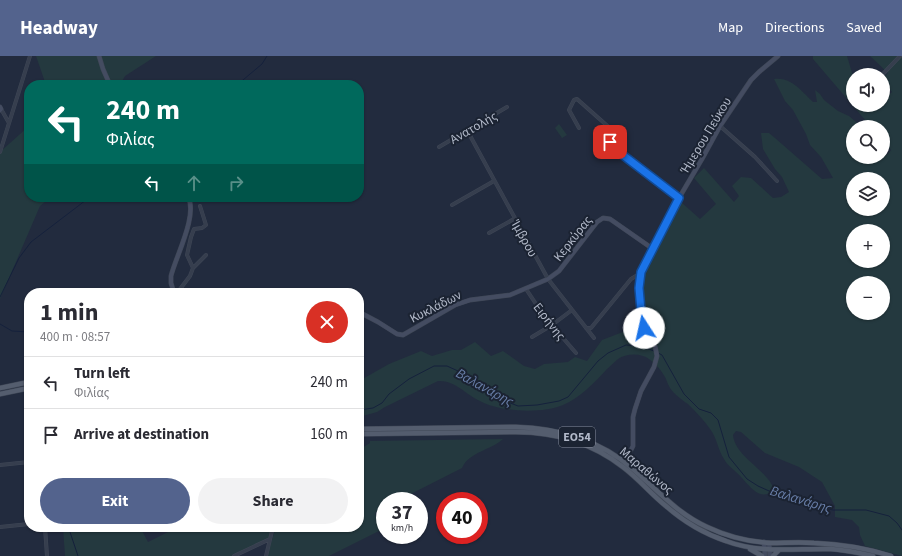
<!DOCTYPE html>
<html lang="en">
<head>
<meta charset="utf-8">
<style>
	:root { --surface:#fff; --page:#f2f2f3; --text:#2b2b33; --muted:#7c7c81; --line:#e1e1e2; --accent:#53638d }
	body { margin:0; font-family:"Source Sans 3",sans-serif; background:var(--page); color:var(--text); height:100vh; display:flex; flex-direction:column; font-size:15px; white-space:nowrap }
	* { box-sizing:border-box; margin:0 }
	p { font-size:13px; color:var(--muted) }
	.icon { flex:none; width:22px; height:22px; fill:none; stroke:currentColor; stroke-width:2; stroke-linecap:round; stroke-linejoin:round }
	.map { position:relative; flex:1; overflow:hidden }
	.side { position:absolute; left:24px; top:232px; width:340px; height:244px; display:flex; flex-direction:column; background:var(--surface); border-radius:16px; box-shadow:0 1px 3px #0004 }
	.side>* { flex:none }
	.hud { position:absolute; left:24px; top:24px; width:340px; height:122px; border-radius:16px; box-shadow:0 1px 3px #0004; background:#00695c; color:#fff; overflow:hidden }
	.buttons { position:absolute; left:846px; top:12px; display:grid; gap:8px }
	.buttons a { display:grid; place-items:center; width:44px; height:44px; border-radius:50%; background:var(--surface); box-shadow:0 1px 3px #0004; font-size:20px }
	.speed { position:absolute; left:376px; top:436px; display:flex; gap:8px; font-size:20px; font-weight:700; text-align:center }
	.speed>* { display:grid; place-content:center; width:52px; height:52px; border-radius:50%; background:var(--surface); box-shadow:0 1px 3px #0004; line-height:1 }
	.speed small { font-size:10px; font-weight:400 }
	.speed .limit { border:6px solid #d22; background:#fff; color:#111 }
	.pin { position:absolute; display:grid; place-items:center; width:34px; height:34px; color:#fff; margin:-17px; border-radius:8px; box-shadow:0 2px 6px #0006 }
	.me { position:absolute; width:44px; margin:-22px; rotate:350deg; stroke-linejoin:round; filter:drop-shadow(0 0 3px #0008) }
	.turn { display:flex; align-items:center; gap:14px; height:84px; padding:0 16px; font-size:18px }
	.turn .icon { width:52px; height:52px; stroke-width:2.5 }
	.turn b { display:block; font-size:28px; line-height:34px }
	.lanes { display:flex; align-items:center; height:38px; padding:0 16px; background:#0003; justify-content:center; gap:20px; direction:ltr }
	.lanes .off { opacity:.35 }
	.round { display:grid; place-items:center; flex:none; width:42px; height:42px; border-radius:21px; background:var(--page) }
	.head { display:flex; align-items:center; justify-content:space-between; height:68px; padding:0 16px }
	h1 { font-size:24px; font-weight:700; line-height:30px }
	.primary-button { display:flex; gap:8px; margin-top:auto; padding:8px 16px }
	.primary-button a { flex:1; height:46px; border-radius:24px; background:var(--accent); color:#fff; font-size:16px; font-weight:700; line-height:46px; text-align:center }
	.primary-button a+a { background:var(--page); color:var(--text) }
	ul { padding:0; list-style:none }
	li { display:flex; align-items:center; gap:12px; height:52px; padding:0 16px; border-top:1px solid var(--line) }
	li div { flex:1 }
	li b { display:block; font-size:15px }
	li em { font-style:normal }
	header { display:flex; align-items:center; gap:24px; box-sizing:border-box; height:56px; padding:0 20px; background:var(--accent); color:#fff }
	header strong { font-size:19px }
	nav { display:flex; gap:22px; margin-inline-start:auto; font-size:14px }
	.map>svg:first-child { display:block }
	.green { fill:#24393f; fill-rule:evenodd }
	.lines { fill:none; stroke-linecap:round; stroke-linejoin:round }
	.stream { stroke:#15213c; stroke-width:1 }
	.street-casing { stroke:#3f4756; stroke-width:4 }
	.secondary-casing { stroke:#3f4756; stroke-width:5 }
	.primary-casing { stroke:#3f4756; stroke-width:5.5 }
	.street { stroke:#363e4e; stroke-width:3 }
	.secondary { stroke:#444c61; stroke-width:4 }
	.primary { stroke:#545d6e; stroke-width:4.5 }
	.route-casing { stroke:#114b97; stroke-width:10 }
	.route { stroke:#1a73e8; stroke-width:7 }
	.labels { text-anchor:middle; stroke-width:4; stroke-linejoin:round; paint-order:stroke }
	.shield { fill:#1b2332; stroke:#858c9c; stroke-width:1 }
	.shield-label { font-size:12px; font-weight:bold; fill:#b2b9c9 }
	.street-label { font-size:13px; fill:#b2b9c9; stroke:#1b2332 }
	.water-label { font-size:14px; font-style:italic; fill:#697fa9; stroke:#1b2332 }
</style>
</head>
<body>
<header>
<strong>Headway</strong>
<nav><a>Map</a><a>Directions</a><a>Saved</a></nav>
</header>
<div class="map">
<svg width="902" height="500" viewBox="0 0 902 500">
	<rect width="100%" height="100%" fill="#222b3e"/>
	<path class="green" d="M36,0H156L125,20L120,29H46Z
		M813,0H847L853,20V49H883V44L892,36L883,25V22L888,17L870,0H902V500L865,490L860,479L859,471L852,464L835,461V450L822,426L799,411L765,397L741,376L736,375L733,379C735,401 768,414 774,434C758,448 747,425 736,416C732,412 727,409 724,403C718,394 717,382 710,373C704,364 696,356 688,348C682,344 674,338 670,332C668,329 667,325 665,321C661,314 656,308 649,303C642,297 626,297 618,303C614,306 611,310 607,313C595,326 580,342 563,349C542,358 500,356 480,345C465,338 455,324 438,325L385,351L377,356L359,361V325L389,308L421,295L432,300L452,294H461L475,286L491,300L503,295L524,310L535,313L544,308L568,306L575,301L587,305L602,284L628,274H638L648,268L651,260L644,247L641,234L642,219L668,164L681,146L700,163L716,148L694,122L704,112L734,146L739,140L732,130L741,121L751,122L773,142L781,141L789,136L782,121L775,113L763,93L761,77H769L775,82L822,123L833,122L821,101L810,89L806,78L793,54L785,45L774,23C792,21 802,36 813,46H817L815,34L820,38L824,44L838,55L849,60L862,71H853V101H883V94L887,99L891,94L883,85V71H871L813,3ZM853,123H883V153H853ZM853,175H883V205H853ZM853,227H883V257H853Z
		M559,68L567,79L562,82L555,72Z
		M29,70V141H51L40,150L0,243V96Z
		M503,383C491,394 469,396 462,412L397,445H385V451L375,457L381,474L329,500H267L276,471H359V394L370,387V385Z
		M63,471H140L148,486L178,471H272L269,482L232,500H65Z"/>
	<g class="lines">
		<path class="stream" d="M237,29L262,8L267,0
			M0,241L19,202L31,186L90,141
			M0,268L12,275L29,276
			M658,297L662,299L684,338L699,353L711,357L718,364L729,401L747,423L758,430L778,439L814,450L833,454H866L889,460L897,467L902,474
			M359,354L373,352L382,347L389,338L409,323L434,310H447L458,315L468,323L505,345L518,350L537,349L559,345L568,341L598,305L608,297L626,289L641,290L654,295
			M69,471V473L78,500"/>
		<g class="street-casing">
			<path id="street" d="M882,19L900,0
				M1,53L9,67
				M720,70L755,101L777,125
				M579,72L569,54L574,44L577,43L612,74L614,77L610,87L611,90L679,142
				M467,74L548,223L594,282
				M439,91L507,51
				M0,96L30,0
				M452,149L494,125
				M489,177L514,163
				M193,212L206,199
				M526,233L544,260L576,297
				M177,237L190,220L193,212L187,199L191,181L194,173L202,172L206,169L200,150
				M586,272H591L631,223L641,217
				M532,281L552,269L572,254
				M0,409L29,406
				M0,471L29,468
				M45,471L47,500
				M234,500L270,483
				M266,500L273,471"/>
		</g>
		<g class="secondary-casing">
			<path id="secondary" d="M99,0L103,13L110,29
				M0,51L1,53L0,54
				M174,237L171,227V220C176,200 198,159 188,141
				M359,256L378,266L397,278L403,279L455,249L470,244L510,239L548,223L559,215L597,166L603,162L610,163L653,193
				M622,404L631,394L633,390V361L635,353L641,335L654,311L657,300L655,290L644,272L642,266L639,233L641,217L679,142L702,103L720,70L751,24L759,16L778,0
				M764,486L765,500
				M769,487L770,500"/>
		</g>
		<g class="primary-casing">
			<path id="primary" d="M0,332L29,326
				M0,338L29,332
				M359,373L516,371C559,372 601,385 633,413C657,434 678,458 707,471C726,480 750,486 771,487C785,487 799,486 814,487C840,488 866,492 891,500
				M359,378L516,376C555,376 592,387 623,411C639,423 651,438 666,450C683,465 705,478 726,485C760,498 796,492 831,493C845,494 860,497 873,500
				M750,493L762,500
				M773,500L779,494"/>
		</g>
		<use href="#street" class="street"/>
		<use href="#secondary" class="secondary"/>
		<use href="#primary" class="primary"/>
	</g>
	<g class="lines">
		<g class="route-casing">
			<path id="route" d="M610,86L611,90L679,142L641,216L639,232L642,266L644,272"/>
		</g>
		<use href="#route" class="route"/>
	</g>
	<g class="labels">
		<rect class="shield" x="559" y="371" width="36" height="20" rx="3"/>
		<g class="shield-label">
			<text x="577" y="385">ΕΟ54</text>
		</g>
		<g class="street-label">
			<text transform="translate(473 71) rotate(-30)" y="5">Ανατολής</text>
			<text transform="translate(705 79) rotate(-59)" y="5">Ήμερου Πεύκου</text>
			<text transform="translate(525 182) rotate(61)" y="5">Ίμβρου</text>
			<text transform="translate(572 182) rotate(-52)" y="5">Κερκύρας</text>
			<text transform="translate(435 250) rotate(-27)" y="5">Κυκλάδων</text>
			<text transform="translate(550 265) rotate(52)" y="5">Ειρήνης</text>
			<text transform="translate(647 414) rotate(40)" y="5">Μαραθώνος</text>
		</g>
		<g class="water-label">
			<text transform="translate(485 331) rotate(29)" y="5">Βαλανάρης</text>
			<text transform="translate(801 443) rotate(17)" y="5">Βαλανάρης</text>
		</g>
	</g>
</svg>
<div class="buttons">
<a><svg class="icon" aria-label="sound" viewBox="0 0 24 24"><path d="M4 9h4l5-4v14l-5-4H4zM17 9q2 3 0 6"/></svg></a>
<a><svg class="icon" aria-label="search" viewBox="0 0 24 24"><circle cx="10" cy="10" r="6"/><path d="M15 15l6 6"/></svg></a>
<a><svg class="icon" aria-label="layers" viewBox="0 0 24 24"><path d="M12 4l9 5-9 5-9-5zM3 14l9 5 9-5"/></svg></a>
<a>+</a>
<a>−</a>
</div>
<div class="speed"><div>37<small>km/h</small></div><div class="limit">40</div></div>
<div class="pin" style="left:610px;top:86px;background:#d93025"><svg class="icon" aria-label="arrive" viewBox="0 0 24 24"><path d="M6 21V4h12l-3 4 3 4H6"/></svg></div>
<svg class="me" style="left:644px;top:272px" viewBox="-20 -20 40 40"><circle r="19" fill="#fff"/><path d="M0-13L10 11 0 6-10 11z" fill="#1a73e8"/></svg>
<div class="hud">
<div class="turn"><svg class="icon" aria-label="left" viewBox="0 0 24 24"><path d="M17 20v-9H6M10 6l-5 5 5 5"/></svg><div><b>240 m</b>Φιλίας</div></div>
<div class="lanes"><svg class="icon" aria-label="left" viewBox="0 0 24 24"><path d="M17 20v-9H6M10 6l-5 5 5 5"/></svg><svg class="icon off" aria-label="ahead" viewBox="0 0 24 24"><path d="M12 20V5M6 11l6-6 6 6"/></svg><svg class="icon off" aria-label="right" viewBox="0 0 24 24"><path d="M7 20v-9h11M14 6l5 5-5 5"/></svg></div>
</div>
<section class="side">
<div class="head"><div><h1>1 min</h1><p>400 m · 08:57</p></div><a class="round" style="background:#d93025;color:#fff"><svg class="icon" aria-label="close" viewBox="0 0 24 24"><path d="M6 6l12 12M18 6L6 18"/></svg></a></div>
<ul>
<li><svg class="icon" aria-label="left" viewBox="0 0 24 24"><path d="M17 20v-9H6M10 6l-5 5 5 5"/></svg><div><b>Turn left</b><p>Φιλίας</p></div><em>240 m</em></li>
<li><svg class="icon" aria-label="arrive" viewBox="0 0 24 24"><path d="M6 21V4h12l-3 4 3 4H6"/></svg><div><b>Arrive at destination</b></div><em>160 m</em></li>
</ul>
<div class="primary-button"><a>Exit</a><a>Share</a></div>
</section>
</div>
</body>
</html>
